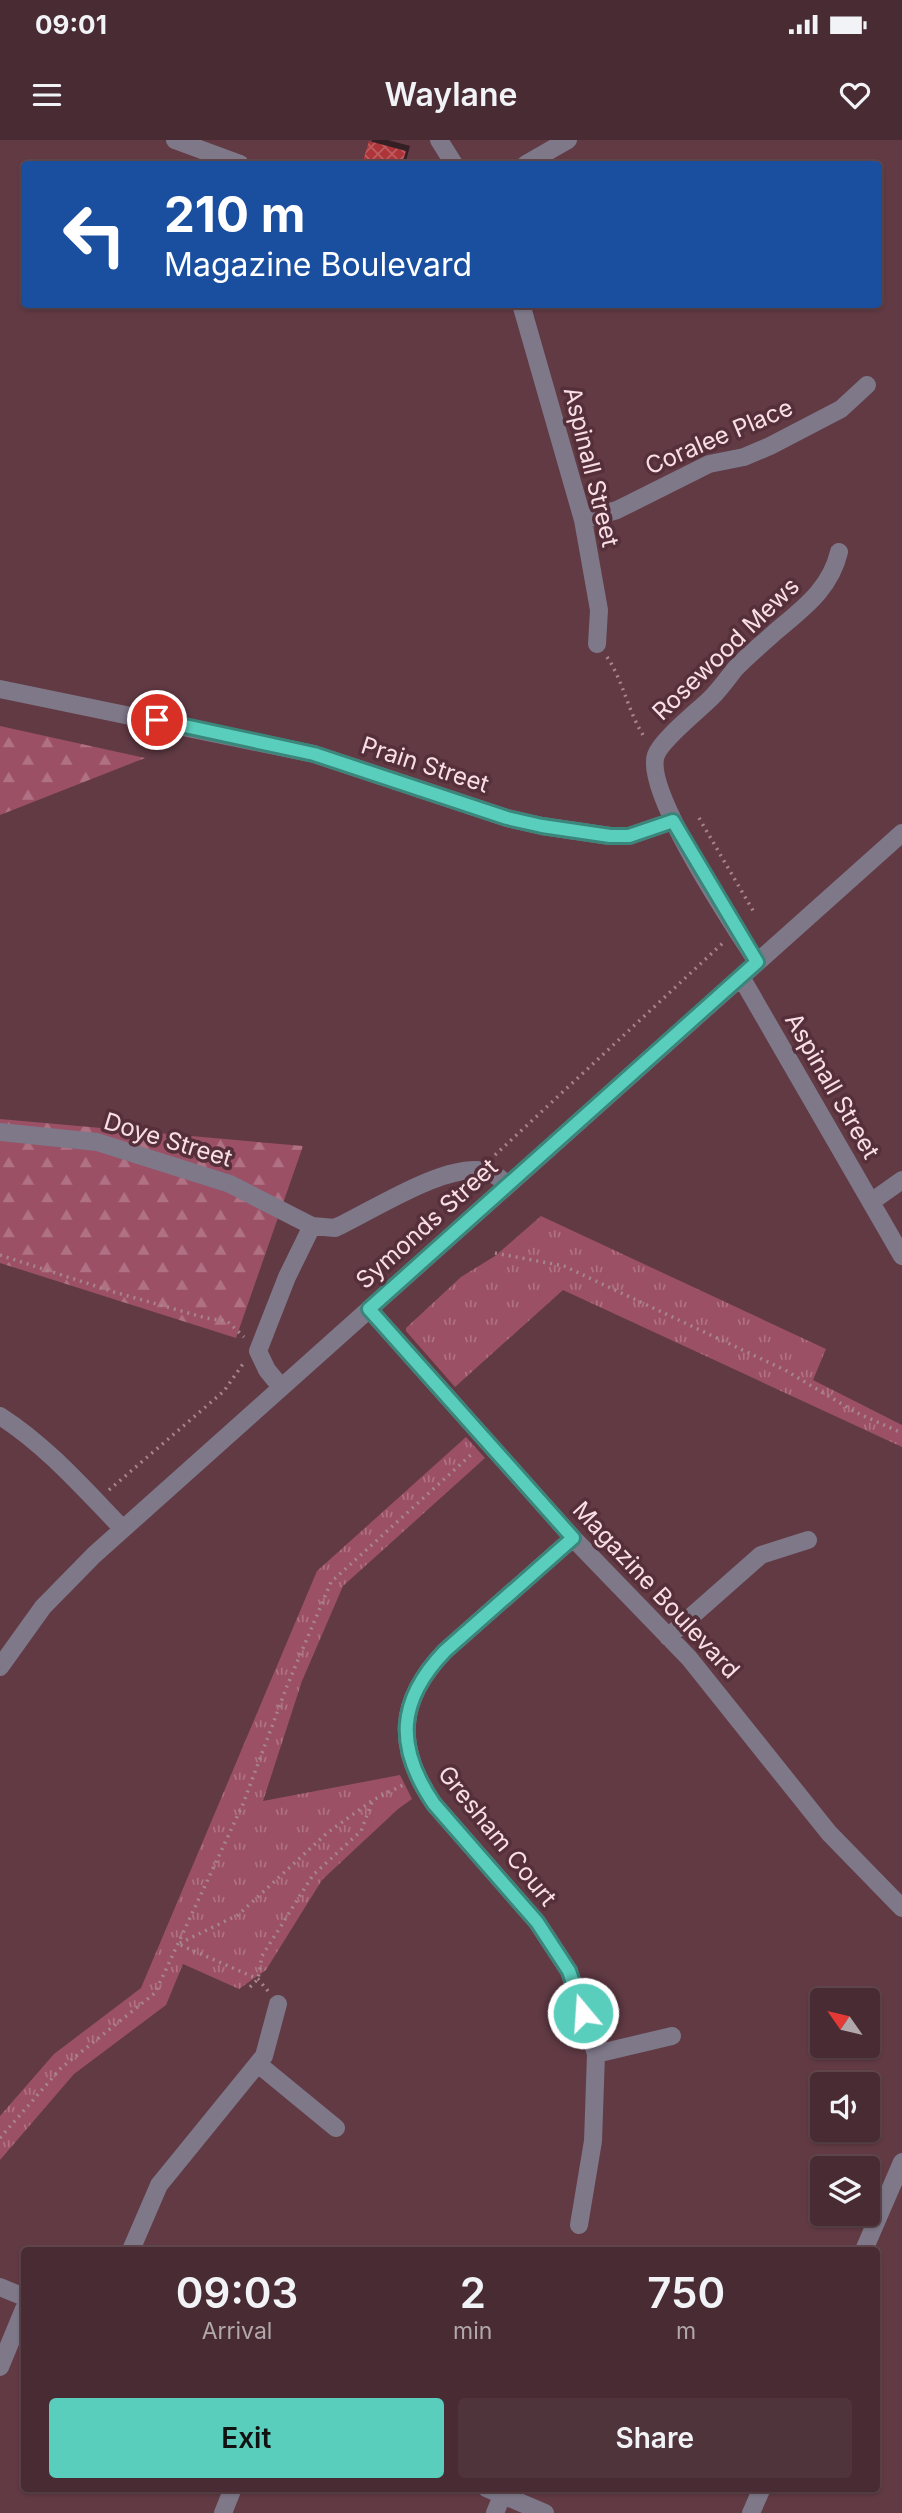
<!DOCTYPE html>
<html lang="en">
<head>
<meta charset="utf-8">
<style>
	:root { --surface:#492c33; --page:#50343b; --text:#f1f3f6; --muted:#b1a7ac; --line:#61484e; --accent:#5acebd }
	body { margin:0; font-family:Inter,sans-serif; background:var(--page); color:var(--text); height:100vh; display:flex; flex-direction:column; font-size:26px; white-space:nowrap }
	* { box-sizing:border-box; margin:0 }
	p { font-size:23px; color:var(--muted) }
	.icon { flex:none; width:38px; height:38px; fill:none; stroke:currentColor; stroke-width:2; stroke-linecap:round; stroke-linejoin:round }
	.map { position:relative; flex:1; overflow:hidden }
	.drawer { position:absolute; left:21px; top:2107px; width:859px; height:245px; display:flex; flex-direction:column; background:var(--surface); border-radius:7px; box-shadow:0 2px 5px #0004,0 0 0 2px var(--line) }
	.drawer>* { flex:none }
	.banner { position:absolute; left:21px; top:21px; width:861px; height:147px; border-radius:7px; box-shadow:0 2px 5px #0004,0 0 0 2px var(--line); background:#1a4fa0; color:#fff; overflow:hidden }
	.needle { width:46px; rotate:304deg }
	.buttons { position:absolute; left:810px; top:1848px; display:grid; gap:14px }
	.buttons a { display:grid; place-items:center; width:70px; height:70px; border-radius:7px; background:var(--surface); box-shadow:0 2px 5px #0004,0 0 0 2px var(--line); font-size:35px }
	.pin { position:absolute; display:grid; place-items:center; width:60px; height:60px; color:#fff; margin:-30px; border:4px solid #fff; border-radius:50%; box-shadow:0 2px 7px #0007 }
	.me { position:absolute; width:77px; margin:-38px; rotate:342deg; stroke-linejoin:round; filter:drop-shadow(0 0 5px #0008) }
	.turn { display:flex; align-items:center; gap:24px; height:147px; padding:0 28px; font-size:32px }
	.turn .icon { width:91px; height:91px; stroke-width:2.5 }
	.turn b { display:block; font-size:49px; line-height:60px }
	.eta { display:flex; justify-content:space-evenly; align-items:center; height:119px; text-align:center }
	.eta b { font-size:42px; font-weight:600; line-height:49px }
	.button { display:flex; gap:14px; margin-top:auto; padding:14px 28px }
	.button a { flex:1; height:80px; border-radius:7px; background:var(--accent); color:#111; font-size:28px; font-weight:600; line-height:80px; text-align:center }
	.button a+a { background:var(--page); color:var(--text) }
	.status { display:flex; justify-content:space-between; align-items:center; height:49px; padding:0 35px; background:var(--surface); direction:ltr }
	.status svg { height:19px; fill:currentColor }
	header { display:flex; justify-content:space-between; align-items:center; height:91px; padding:0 28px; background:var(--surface); font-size:32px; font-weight:600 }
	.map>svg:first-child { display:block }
	.grass { fill:url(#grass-tufts) }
	.forest { fill:url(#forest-firs) }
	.shadow { fill:#0007 }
	.building { fill:url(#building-cross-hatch) }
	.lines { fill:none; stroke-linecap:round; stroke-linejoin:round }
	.path { stroke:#a6858d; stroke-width:3.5; stroke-dasharray:2 5; stroke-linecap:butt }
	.minor { stroke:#7e7889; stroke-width:18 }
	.route-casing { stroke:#3a867b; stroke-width:18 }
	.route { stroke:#5acebd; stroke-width:12 }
	.labels { text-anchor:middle; stroke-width:7; stroke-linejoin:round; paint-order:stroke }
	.street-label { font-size:24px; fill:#f9dfe5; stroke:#552f3a }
</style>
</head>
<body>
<div class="status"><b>09:01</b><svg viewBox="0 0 49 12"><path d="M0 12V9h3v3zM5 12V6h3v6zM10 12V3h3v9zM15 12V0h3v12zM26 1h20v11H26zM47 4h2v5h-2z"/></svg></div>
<header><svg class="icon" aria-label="menu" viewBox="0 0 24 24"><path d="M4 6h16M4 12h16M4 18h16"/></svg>Waylane<svg class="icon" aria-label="heart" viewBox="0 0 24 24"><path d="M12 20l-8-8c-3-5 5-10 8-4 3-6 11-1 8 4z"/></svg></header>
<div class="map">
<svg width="902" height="2373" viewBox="0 0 902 2373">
	<defs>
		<pattern id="grass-tufts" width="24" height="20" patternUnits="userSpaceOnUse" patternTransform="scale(1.75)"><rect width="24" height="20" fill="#9b5066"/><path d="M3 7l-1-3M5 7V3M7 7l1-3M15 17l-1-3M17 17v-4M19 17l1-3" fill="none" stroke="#af7183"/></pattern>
		<pattern id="forest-firs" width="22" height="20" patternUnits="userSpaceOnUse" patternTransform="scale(1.75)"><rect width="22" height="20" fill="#9b5066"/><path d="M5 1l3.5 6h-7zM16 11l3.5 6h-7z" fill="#af7183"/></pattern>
		<pattern id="building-cross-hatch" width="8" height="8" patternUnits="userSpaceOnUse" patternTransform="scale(1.75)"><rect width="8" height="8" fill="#ad3539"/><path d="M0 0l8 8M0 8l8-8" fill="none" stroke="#bd5b5f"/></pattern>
	</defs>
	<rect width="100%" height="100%" fill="#613a44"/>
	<path class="grass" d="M541,1076L826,1209L813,1240L902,1285V1307L563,1150L455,1247L406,1191V1188L461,1137L495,1116Z
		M466,1297L485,1318L343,1446L302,1541L263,1661L400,1635L412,1659L398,1669L322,1740L266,1830L239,1849L183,1824L166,1865L74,1934L0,2020V1976L54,1914L141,1848L317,1431Z"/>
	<path class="forest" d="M0,586L145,618L0,675Z
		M0,979L303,1006L236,1198L0,1123Z"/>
	<path class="shadow" d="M372,0H388L410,6L405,24H364Z"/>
	<path class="building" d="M369,1L406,11L402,24H362Z"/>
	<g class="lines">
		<path class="path" d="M607,517C624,542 628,573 645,598
			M699,678L755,774
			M495,1015L725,801
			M495,1113L564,1126L785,1230L855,1272L902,1293
			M0,1115L114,1152L206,1178L227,1181L244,1197
			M109,1350L224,1251L245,1221
			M250,1847L258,1839L262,1816L313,1735L361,1691L372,1662
			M268,1851L258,1839L178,1804L238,1775L327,1693L373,1660L403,1645
			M0,1998L61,1928L155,1853L243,1664L287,1546L331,1442L474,1312"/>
		<path class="minor" d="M175,0L240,24
			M439,0L454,24
			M526,24L568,0
			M521,164L583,380L599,470L597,504
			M583,380L617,370L709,324L744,317L770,306L841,269L867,245
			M0,549L314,614L507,678L542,686L610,696H629L673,681
			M757,822C735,787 643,651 656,615C662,599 698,571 711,558C720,549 727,539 735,529C747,516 761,505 774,493C802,469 830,450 839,412
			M741,837L902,1116
			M0,992L97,1002L230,1044L312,1086L335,1088C372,1071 446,1022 485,1031C494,1033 501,1039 508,1045
			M871,1062L902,1040
			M369,1169L573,1398L689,1518L829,1693L902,1768
			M281,1247L267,1230L258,1211L287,1137L312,1086
			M0,1276C47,1306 84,1349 123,1389
			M573,1398L445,1511C397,1561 395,1607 434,1664L537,1782L569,1831L596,1914L593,2001L579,2085
			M668,1497L761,1415L808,1400
			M0,1527L43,1467L94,1415L902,693
			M596,1914L672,1896
			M258,1924L336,1988
			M131,2110L159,2045L264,1916L278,1864
			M864,2110L902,2022
			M0,2147L24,2157
			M0,2227L24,2169
			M486,2348L545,2373
			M223,2373L233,2348
			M495,2373L502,2356
			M751,2373L762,2348"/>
	</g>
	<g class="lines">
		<g class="route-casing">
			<path id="route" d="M157,580L314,614L507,678L542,686L610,696H629L673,681L757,822L369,1169L573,1398L445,1511C397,1561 395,1607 434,1664L537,1782L569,1831L583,1873"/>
		</g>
		<use href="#route" class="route"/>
	</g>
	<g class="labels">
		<g class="street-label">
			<text transform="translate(719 297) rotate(-23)" y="8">Coralee Place</text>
			<text transform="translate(591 327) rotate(76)" y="8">Aspinall Street</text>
			<text transform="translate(726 509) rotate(-44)" y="8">Rosewood Mews</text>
			<text transform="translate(425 625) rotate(18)" y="8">Prain Street</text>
			<text transform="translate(832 946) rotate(60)" y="8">Aspinall Street</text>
			<text transform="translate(168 1000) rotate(17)" y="8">Doye Street</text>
			<text transform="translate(427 1084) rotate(-42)" y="8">Symonds Street</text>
			<text transform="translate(656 1450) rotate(47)" y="8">Magazine Boulevard</text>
			<text transform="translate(497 1696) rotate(51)" y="8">Gresham Court</text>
		</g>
	</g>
</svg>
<div class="buttons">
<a><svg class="needle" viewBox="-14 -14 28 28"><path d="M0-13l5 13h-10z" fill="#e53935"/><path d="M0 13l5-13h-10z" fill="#b1a7ac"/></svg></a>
<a><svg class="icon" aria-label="sound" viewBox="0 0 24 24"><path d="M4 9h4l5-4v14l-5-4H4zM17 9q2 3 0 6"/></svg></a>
<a><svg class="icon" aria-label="layers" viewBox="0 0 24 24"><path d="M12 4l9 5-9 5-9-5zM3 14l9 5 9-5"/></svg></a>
</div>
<div class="pin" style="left:157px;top:580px;background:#d93025"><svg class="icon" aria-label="arrive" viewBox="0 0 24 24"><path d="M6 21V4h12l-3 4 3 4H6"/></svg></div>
<svg class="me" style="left:583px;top:1873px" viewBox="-20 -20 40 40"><circle r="17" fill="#5acebd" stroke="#fff" stroke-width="3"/><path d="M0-11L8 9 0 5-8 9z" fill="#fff"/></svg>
<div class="banner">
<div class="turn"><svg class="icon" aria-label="left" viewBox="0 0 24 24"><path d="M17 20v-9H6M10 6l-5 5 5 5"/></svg><div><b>210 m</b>Magazine Boulevard</div></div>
</div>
<section class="drawer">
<div class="eta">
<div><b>09:03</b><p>Arrival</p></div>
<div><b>2</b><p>min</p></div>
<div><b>750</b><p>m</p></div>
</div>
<div class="button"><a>Exit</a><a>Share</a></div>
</section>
</div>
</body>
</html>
